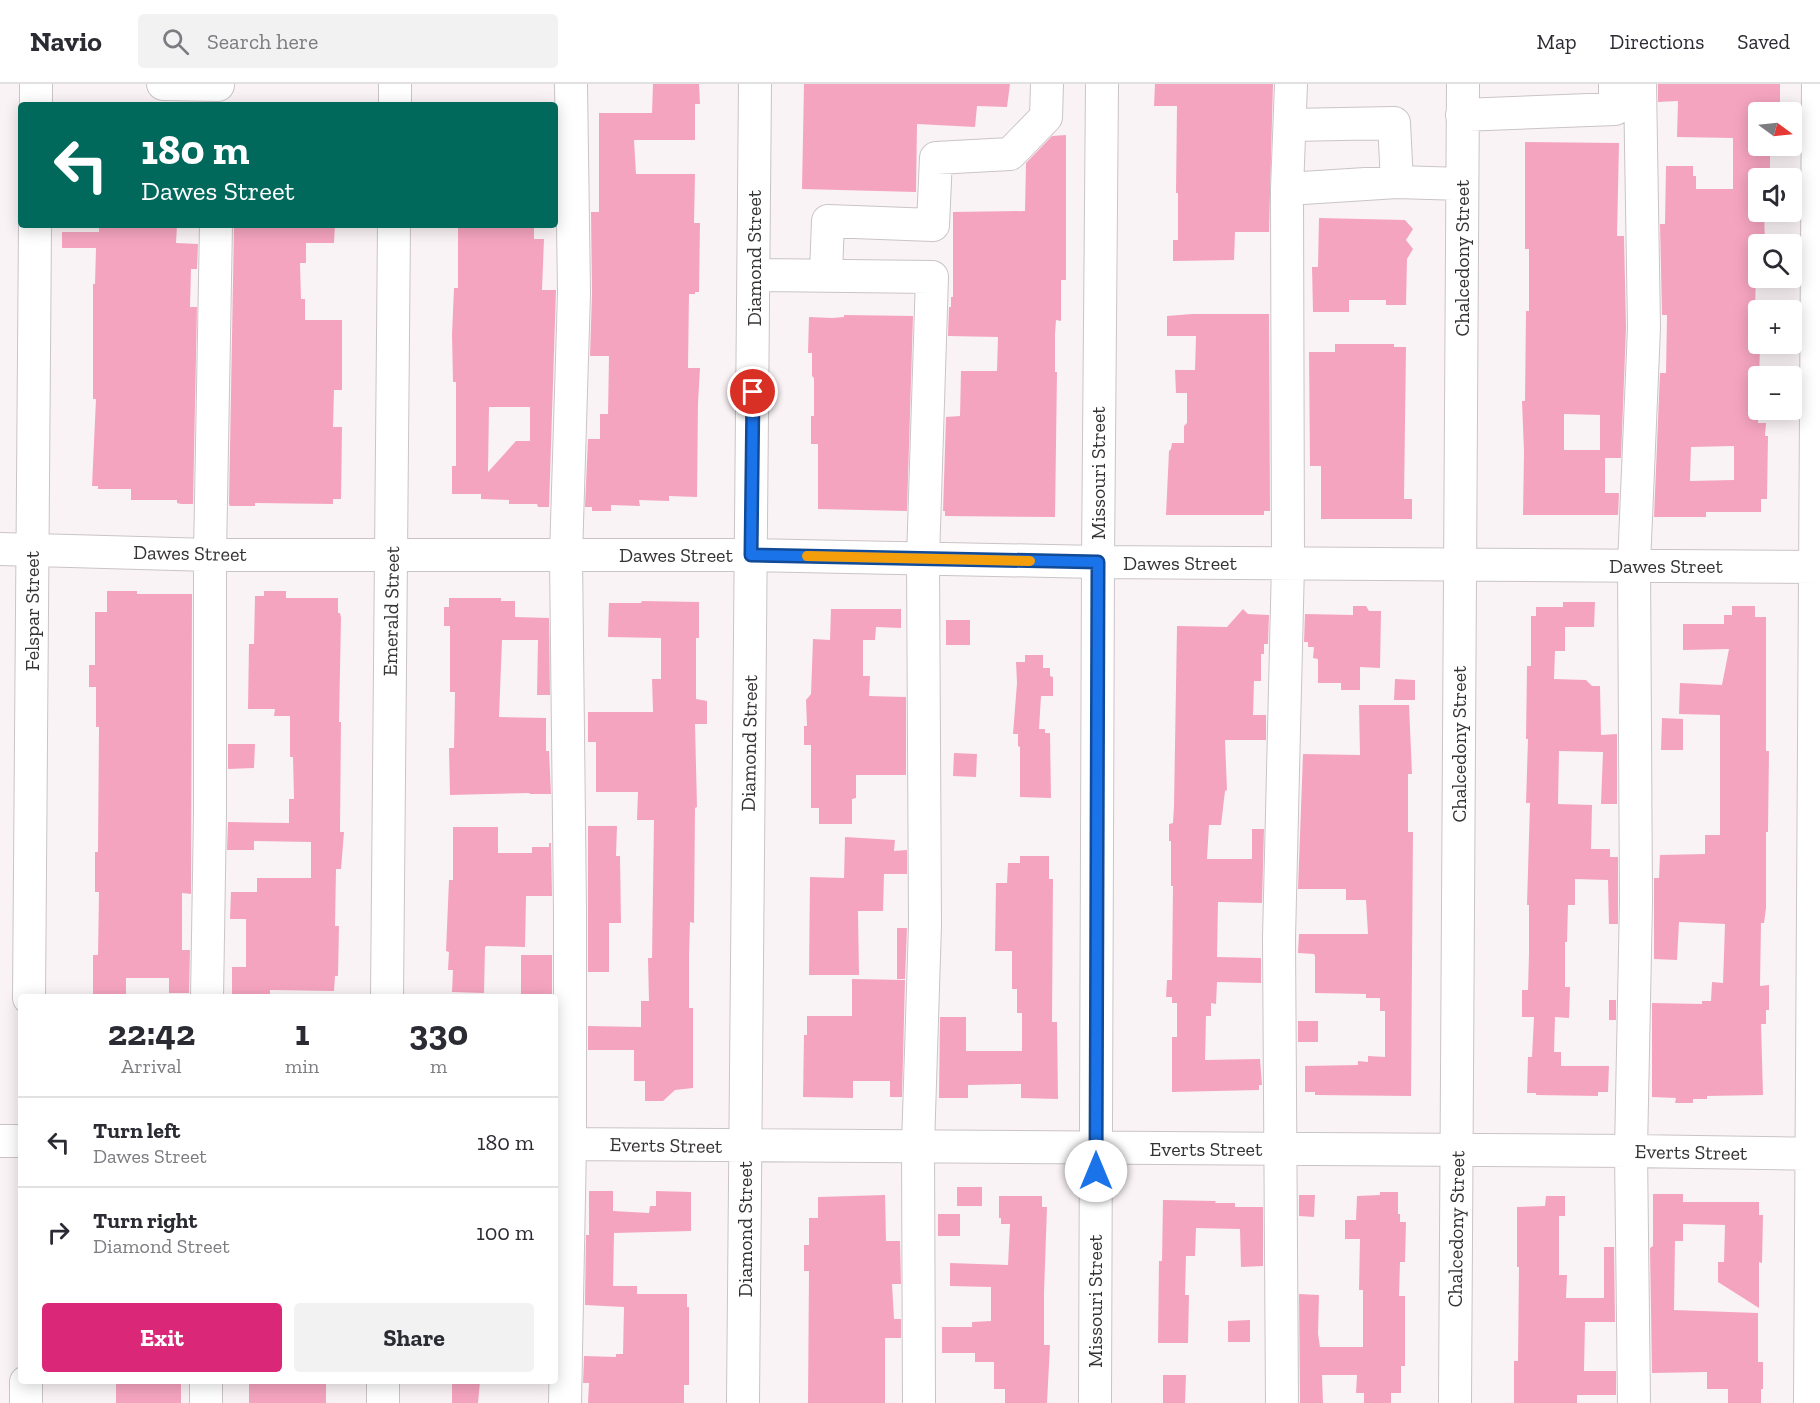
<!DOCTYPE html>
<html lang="en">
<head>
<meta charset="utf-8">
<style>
	:root { --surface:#fff; --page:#f2f2f3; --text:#2b2b33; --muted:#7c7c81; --line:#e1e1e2; --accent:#db2777 }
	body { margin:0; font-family:"Zilla Slab",serif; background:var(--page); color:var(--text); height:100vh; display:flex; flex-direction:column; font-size:22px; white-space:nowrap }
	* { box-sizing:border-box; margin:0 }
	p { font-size:20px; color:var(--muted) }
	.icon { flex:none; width:33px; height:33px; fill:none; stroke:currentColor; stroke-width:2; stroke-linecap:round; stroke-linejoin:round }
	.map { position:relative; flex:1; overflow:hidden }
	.panel { position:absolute; left:18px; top:910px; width:540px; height:390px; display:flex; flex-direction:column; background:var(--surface); border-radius:6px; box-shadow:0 3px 15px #0003 }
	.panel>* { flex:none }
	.banner { position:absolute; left:18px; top:18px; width:540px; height:126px; border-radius:6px; box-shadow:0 3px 15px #0003; background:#00695c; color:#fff; overflow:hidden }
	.needle { width:39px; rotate:105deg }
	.fabs { position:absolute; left:1748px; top:18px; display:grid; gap:12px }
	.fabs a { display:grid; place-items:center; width:54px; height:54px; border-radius:6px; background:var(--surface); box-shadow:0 3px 15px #0003; font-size:30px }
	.pin { position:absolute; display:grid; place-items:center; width:51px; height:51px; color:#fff; margin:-26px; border:3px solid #fff; border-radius:50%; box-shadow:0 2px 6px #0007 }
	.me { position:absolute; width:66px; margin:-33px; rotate:0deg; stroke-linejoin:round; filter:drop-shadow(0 0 4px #0008) }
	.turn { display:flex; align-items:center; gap:21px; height:126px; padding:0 24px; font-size:27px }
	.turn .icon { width:78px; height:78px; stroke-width:2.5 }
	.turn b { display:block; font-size:42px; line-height:51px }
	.eta { display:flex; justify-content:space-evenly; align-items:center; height:102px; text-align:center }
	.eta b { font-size:36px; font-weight:700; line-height:42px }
	.cta { display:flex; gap:12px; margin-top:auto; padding:12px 24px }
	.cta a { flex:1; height:69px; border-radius:6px; background:var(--accent); color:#fff; font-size:24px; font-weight:700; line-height:69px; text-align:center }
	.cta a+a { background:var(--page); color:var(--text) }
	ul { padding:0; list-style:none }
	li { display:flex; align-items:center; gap:18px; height:90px; padding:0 24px; border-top:2px solid var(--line) }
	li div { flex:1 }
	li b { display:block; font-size:22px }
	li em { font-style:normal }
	header { display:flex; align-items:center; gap:36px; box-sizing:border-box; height:84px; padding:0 30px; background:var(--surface); border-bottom:2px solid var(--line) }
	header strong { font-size:28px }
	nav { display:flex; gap:33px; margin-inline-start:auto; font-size:21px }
	.search { width:420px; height:54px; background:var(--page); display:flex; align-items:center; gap:15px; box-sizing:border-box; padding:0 21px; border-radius:6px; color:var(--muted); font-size:22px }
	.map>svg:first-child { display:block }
	.building { fill:#f5a4bf; fill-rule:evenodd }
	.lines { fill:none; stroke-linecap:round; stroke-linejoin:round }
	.minor-casing { stroke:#cac4c6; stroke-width:34 }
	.minor { stroke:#fff; stroke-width:32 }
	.route-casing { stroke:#114b97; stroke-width:15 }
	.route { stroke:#1a73e8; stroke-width:10 }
	.slow { stroke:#f59e0b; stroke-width:10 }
	.labels { text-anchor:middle; stroke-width:5; stroke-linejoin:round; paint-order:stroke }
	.street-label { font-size:20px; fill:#363334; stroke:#fff }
</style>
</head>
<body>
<header>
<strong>Navio</strong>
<div class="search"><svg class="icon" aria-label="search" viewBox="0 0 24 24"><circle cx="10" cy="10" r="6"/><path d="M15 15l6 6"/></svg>Search here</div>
<nav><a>Map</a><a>Directions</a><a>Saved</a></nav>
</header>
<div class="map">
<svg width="1820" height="1319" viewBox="0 0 1820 1319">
	<rect width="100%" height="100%" fill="#faf3f5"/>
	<path class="building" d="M653,0H699L700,20H695V56H634L636,90H695L694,139H700L699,208H695V210H689L688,284H700L698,319L697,413L669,412V417L639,416L640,422L611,421V427H592V423H585L588,355H600V330H608L609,272H590L592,209L591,128H599V29H652Z
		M804,0H1010L1007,23L977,22L975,43L917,40L916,108L802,105Z
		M1155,0H1273L1269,148H1235L1234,176L1173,177V156H1178V109H1176L1177,22H1154Z
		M1658,0H1780V24L1758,25V62H1766V66H1770V94H1758V128H1764L1765,160H1758V169H1756L1755,239H1758V260H1760L1758,339H1766L1765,352H1768L1767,415H1761V428H1706V433H1654L1660,289H1666L1667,231H1662L1660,140H1665L1666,82H1693V92H1696V105H1733V54L1677,53L1678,17L1658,18ZM1734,362V396L1690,397L1691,363Z
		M1066,51V196H1061V237L1056,236L1055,250V288H1057L1055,433L945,432V427H943L946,333L960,332L961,287H997L998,253L948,252L949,223H951V213H953V128L1025,127L1026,79L1052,52Z
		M1525,58L1619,59L1617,152H1624L1626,244L1621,374H1605V409H1619L1618,431H1523L1524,368L1522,317H1525L1526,227H1529V165H1525ZM1564,330L1600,331V366H1564Z
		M1319,134L1405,136L1413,145L1406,156L1413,165L1407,175L1406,221H1386V216H1349V228H1313L1312,183H1318Z
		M99,141H177L176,159L198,160L197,185H191L190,223H197L193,420H181L177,419V416H131V405H98V402H92L96,315H93V200H95L96,164H62V148H99Z
		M234,141H335L334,159H306V179H300L301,215H305V236H342V306H334L333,343H342L341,415H333V420L255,419V422H230L229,420Z
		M458,141H534V155H544L542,206H556L549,423H538L537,420H509V416L481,415V410H452V382H456V298H453L452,251L454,204H458ZM489,323H530V357H516L488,388Z
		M1192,230H1269L1270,427H1264V431H1166L1169,367L1171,365L1172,359H1184V342L1187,339V309H1176L1175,286H1195L1196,252H1167V232Z
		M844,231L913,232L907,427L818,425V360H811V332H814V294L812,292V269H808L809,233L832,234L844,233Z
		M1335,260H1394V263H1406L1404,415H1412V435H1321V382H1310L1309,268H1335Z
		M107,507H137V510H192L191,810L182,809V866H190L189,909H169V894H126V910H93V871H98L99,808H95V768H98L99,643H96V603H89V581H95V528H107Z
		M264,507H286V514H338V529H340L341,534L339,638H341L340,748H344L341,785H336L335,842H339L338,892H335L334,907L270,906V912H232V883H246V835H230L231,808H257V794H311V758L254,757V766H227L228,738L289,739V715H294L293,673H290V632H274L275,625H248L249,560H254L255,512H264Z
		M449,514H501V517H515V533L549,534L550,611H537L538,556H502L499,633L546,634V667H549L551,710H530L529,709L450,711L449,664H454L455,608H450V542H444V523H449Z
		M642,517L699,518V554H696V615L707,617V640H695L697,723L695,724L694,836V839L690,838L689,872V924H693V1004L675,1006L663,1017H645V997H634V966H588V942L641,943V917H649L648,874H652L654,736H637L638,708H596V658H588V628H653L652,595H661V554L608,553L609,519H641Z
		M1563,518H1595L1594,543H1565V567H1555L1554,595L1586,596L1592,602H1600L1601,651L1617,650V720H1601L1603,668L1559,667L1558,720L1592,721L1591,765H1610V773H1618V840H1609L1608,796L1575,795V821H1568L1567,858H1565V903H1570L1569,934L1555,933L1554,968H1561V982H1609L1608,1008H1598V1012L1536,1011V1009H1527L1528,973H1532L1534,933H1522V906H1528L1529,870V821H1527L1530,719H1526L1528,655H1526L1527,582H1531V532H1536V523H1563Z
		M1353,522H1366L1369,527H1381L1380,584L1360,583V606H1341V599H1318V575L1313,574L1314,563H1308V558H1304L1305,530L1353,531Z
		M1732,522H1755V533H1766V667H1769L1768,748H1766V824L1764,839H1761L1760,902L1769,901V926H1766V940H1761L1763,1011L1707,1012V1015H1693V1019H1675L1676,1014L1652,1013V919L1702,920V917H1711L1712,898L1723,899L1725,840L1679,838L1677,876L1654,875V794H1659L1660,771L1705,770V751H1720V631L1679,630L1680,599L1722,601L1729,565L1683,566V540H1724V531H1732Z
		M831,525H901V544L876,543L875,556H863V592H870L869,612L906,613V691H856V714L852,715V740H819V724H811V661H804V642H807L806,616L811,610L813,555L830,556Z
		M1243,525L1248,530L1269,531L1268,560H1264V570H1261V597H1254L1253,631H1266V656H1225L1227,706L1225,707L1221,741H1209L1207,775H1252V745H1264L1262,819L1218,818L1217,873L1261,874V899L1217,898L1216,920L1211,919V932H1206L1205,976L1260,975L1262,1001H1259V1006L1172,1008V953H1177V919H1172V913H1166L1167,896H1172L1173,802H1171V757H1169V740L1173,739L1174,722L1177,542L1227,543Z
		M946,536H970V561H946Z
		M1025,571H1043V584H1050V592L1053,593V612H1041L1039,645H1045V649H1050L1051,714L1020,713V663L1018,662V650H1013L1017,599L1016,578H1025Z
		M1395,595L1415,596V616H1394Z
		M1359,621H1409L1412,690H1408V748H1413L1411,1012L1315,1011V1008H1305V982L1358,981V977L1368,978V972L1385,973V927H1380V914H1366V910L1315,909V872L1314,870L1298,869L1299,850H1368L1366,816H1346V805H1298L1303,670L1360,671Z
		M1662,634L1683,635V666H1661Z
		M228,660H255L254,684L228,685Z
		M954,669L977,670L976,693L953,692Z
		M588,742H617L616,772H620L621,839H609V888H588Z
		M453,743H498V769H532V763H549V759H551L552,812H526L525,863L487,862L485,863L484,909L452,908L453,886H448L449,868L446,867L449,796H453Z
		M845,753L895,756L894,767L907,766V790H884L883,827H858L859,891H809L810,793L844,794Z
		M1020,772H1049V795H1053L1052,938H1057L1058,1015L1021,1014V1000L968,1001V1014H939L940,933H966V967H1022V929H1017V905H1012V867H995L996,799H1007L1008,779H1020Z
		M897,844H907L905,895H897Z
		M521,871H552V912H521Z
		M852,895L905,896L902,1013H890V997H853V1014L803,1013L804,951H807V932H852Z
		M1609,916H1616V936H1609Z
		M1298,937H1318V958H1298Z
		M957,1103H982V1122H957Z
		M589,1107H613V1127L649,1129L650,1122H656V1107L691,1108V1147L614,1149L613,1202H637V1210H687V1223H689V1301H684V1319H588L589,1299H583L584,1272L616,1273V1270H623L624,1223L585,1221L586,1151H589Z
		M1380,1108H1398V1130H1400V1138H1406L1405,1178H1400L1399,1212H1405V1282H1401V1309H1391V1319H1364V1309H1356L1357,1291H1322L1323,1319H1300L1299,1210L1319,1211L1318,1250L1320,1263H1363V1206H1359L1360,1155H1345V1136H1356L1357,1112L1380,1111Z
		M1653,1110H1683V1118H1759V1131H1763L1762,1179L1759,1178V1224L1718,1198V1178H1724L1725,1141L1683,1140V1157H1675L1674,1226L1758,1229V1278H1763V1305H1761V1319H1728V1305H1707V1288L1652,1289L1650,1164L1653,1162Z
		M885,1111L886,1157H900L901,1200H892L894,1235H901V1254H885V1319H808L809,1187H804V1161H809V1134H818V1113Z
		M1299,1111H1315L1314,1133L1299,1132Z
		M999,1112H1042V1123H1047L1044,1209V1261H1050L1047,1319H1005V1305H994V1278H975V1269H942V1243H972V1238L991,1237V1203L950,1202V1179L1008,1181L1010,1140H1001V1134H999Z
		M1546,1112H1565V1132H1559V1191H1567L1566,1214H1604V1163H1614L1615,1238H1585L1584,1287H1616V1311H1577V1319H1514V1277H1518L1519,1183H1517V1123L1545,1122Z
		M1163,1116L1216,1117L1215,1119H1235V1123H1263V1182L1241,1183L1240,1145L1196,1144L1195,1172H1186L1185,1211H1189L1188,1259H1158L1159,1177H1162Z
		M938,1130H960V1152H938Z
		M1250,1236V1258H1228V1237Z
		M1163,1291H1186L1185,1319H1163Z
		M116,1298H181V1319H116Z
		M249,1298H326V1319H249Z
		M452,1298H480L478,1319H452Z"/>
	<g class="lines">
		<g class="minor-casing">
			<path id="minor" d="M163,0L218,1
				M36,21V0
				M395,21V0
				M1462,31L1615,25V0
				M1290,41L1394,39L1397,98
				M1287,105L1397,98L1462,100
				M826,190L828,137L933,141L936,74L1010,70L1046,33L1047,0
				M754,191L932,193L923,475L925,841L918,1062L919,1319
				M0,465L210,471H751L1098,478L1820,483
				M29,914L35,141
				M207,914L210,728V471L216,141
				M387,914L394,141
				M0,1057H21
				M555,1060L1631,1067L1820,1070
				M26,1319V1298
				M206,1319V1298
				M383,1319V1298
				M565,1319L570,1060V827L566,472L574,209L571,0
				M743,1319L755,0
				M1095,1319L1098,478L1102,0
				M1282,1319L1279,854L1288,480L1287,105L1291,0
				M1455,1319L1463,0
				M1634,1319L1631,1067L1636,817L1634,481L1644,244L1640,0
				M1810,1319L1818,0"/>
		</g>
		<use href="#minor" class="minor"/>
	</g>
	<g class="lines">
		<g class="route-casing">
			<path id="route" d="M753,308L751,471L1098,478L1096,1087"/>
		</g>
		<use href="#route" class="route"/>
		<path class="slow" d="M807,472L1030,477"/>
	</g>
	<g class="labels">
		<g class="street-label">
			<text transform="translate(754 174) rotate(-90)" y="7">Diamond Street</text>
			<text transform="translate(1462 174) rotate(-90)" y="7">Chalcedony Street</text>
			<text transform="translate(1098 389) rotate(-90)" y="7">Missouri Street</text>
			<text transform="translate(190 469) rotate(1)" y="7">Dawes Street</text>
			<text x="676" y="478">Dawes Street</text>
			<text x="1180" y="486">Dawes Street</text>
			<text x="1666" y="489">Dawes Street</text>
			<text transform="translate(32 527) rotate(-90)" y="7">Felspar Street</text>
			<text transform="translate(391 527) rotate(-89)" y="7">Emerald Street</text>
			<text transform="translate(749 659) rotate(-89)" y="7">Diamond Street</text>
			<text transform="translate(1459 660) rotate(-90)" y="7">Chalcedony Street</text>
			<text transform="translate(666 1061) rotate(1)" y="7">Everts Street</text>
			<text x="1206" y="1072">Everts Street</text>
			<text transform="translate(1691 1068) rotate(1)" y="7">Everts Street</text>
			<text transform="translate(745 1145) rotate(-90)" y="7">Diamond Street</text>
			<text transform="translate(1456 1145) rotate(-89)" y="7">Chalcedony Street</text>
			<text transform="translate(1095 1217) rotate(-90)" y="7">Missouri Street</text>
		</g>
	</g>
</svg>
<div class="fabs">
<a><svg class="needle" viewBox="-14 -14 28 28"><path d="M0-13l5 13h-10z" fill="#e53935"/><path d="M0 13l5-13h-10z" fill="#7c7c81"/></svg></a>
<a><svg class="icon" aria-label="sound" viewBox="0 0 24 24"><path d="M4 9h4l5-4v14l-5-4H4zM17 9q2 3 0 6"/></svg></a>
<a><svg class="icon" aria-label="search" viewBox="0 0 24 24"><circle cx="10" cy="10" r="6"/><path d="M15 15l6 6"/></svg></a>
<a>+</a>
<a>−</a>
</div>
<div class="pin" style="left:753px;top:308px;background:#d93025"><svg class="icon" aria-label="arrive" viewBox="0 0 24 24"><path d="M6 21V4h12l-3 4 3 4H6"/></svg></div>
<svg class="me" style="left:1096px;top:1087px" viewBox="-20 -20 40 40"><circle r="19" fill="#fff"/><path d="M0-13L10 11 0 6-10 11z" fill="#1a73e8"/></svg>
<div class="banner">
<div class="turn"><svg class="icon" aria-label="left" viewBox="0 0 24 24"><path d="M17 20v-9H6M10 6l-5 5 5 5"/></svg><div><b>180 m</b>Dawes Street</div></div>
</div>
<section class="panel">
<div class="eta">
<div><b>22:42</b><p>Arrival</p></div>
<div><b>1</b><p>min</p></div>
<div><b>330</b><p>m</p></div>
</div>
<ul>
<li><svg class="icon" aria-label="left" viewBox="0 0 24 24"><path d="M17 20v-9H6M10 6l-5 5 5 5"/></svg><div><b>Turn left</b><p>Dawes Street</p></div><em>180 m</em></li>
<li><svg class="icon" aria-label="right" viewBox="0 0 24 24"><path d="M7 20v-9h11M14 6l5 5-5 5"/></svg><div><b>Turn right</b><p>Diamond Street</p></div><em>100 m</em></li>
</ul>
<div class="cta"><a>Exit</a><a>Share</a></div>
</section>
</div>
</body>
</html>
